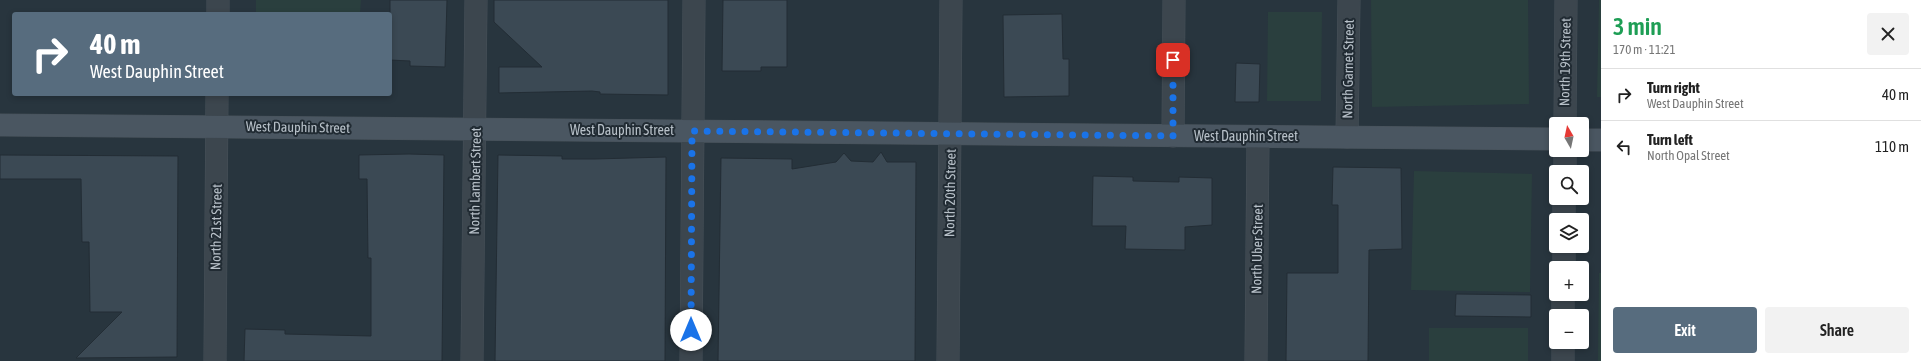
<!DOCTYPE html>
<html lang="en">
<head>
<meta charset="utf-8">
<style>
	:root { --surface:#fff; --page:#f2f2f2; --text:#222; --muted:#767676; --line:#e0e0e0; --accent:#576c7e }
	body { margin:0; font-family:"Asap Condensed",sans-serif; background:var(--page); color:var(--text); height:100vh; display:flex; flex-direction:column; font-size:15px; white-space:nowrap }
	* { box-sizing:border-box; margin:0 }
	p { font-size:13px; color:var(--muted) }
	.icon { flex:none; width:22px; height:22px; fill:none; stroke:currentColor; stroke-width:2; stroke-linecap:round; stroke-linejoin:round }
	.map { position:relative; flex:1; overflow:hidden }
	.drawer { display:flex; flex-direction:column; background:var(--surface); width:320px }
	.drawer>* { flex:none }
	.banner { position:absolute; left:12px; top:12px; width:380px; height:84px; border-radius:4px; box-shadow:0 2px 6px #0003; background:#576c7e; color:#fff; overflow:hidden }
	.needle { width:26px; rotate:351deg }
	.controls { position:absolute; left:1549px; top:117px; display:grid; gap:8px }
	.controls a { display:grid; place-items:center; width:40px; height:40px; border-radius:4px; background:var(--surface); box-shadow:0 2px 6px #0003; font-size:20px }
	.pin { position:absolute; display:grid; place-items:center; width:34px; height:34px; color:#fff; margin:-17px; border-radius:8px; box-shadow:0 2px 6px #0006 }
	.me { position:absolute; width:44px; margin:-22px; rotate:0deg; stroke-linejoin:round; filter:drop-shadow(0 0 3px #0008) }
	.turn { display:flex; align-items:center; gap:14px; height:84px; padding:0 12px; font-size:18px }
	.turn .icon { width:52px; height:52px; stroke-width:2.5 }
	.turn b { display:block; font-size:28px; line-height:34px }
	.round { display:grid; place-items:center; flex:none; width:42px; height:42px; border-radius:4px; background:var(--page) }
	.headline { display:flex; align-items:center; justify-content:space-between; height:68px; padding:0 12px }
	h1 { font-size:24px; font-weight:600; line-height:30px; color:#1e9e55 }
	.button { display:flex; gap:8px; margin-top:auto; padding:8px 12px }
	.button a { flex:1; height:46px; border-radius:4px; background:var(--accent); color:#fff; font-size:16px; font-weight:600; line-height:46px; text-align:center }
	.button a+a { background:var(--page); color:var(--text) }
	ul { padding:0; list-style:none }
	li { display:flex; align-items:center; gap:12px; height:52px; padding:0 12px; border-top:1px solid var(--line) }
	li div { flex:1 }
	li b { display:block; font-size:15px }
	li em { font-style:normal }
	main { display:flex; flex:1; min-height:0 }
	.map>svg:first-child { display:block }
	.green { fill:#2a3f3e }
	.building { fill:#3b4954; stroke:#232d35 }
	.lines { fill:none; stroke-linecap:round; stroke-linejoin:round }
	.street-casing { stroke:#48525a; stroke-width:23 }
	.secondary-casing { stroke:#48525a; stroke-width:23 }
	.street { stroke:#3c464e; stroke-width:22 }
	.secondary { stroke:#4a5661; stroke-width:22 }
	.route { stroke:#1a73e8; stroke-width:7; stroke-dasharray:0 12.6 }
	.labels { text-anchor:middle; stroke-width:4; stroke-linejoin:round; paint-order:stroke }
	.street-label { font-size:14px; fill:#b8c1c9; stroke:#212b33 }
</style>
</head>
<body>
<main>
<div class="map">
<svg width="1601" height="361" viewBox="0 0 1601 361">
	<rect width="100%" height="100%" fill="#28353e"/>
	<path class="green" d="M256,0H361L360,14H256Z
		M1371,0H1528L1529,104L1372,107Z
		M1599,0H1601V97H1597Z
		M1268,12H1322L1321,101H1267Z
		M1414,171L1532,174L1530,292L1411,290Z
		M1599,273H1601V361H1598Z
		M1429,328H1528V361H1429Z"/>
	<path class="building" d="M390,0H447L445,67L410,66V61L390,60Z
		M494,0H668V95L600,94V92L592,91L499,93V67H542L494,22Z
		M723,0H787V67H761V71H722Z
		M1062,14L1063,59H1069V96L1004,97L1003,15Z
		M1236,63L1260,64L1259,102H1235Z
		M881,152L887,162H916L915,361H718L721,158L792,159V169L836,162L844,153L851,161L873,162Z
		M409,154L444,155L442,361H244L245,329L285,330V334L371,336V258H368L367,179H359V155Z
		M0,155L178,156L177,357L76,358L122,312H90L89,242H82L81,179H0Z
		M498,155L562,156V159H595L666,157L665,361H495Z
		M1333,167L1401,168L1402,249L1369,250L1368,361H1286L1287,273H1338V205H1332Z
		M1093,176L1133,177V181L1179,182V177L1212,178V225L1185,227V250L1125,249L1126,226H1092Z
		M1456,294L1531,295V317L1455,316Z"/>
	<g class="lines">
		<g class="street-casing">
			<path id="street" d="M218,14V0
				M1565,124L1566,0
				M1173,136L1174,0
				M1347,137L1349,0
				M1565,172V150
				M1564,220V198
				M1564,268V246
				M1563,316V294
				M215,361L217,94
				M472,361L476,0
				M691,361L694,0
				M948,361L951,0
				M1256,361L1258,137
				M1563,361V342"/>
		</g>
		<g class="secondary-casing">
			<path id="secondary" d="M0,125L1556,139
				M1582,140H1601"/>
		</g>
		<use href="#street" class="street"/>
		<use href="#secondary" class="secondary"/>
	</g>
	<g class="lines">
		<path class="route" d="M691,330L692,131L1173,136V60"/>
	</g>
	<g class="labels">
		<g class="street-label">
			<text transform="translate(1565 62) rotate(-89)" y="5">North 19th Street</text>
			<text transform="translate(1348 69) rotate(-89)" y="5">North Garnet Street</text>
			<text transform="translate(298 127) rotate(1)" y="5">West Dauphin Street</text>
			<text x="622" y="135">West Dauphin Street</text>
			<text x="1246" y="141">West Dauphin Street</text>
			<text transform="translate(475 181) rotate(-89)" y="5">North Lambert Street</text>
			<text transform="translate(950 193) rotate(-89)" y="5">North 20th Street</text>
			<text transform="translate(216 227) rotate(-89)" y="5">North 21st Street</text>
			<text transform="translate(1257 249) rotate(-89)" y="5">North Uber Street</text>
		</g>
	</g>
</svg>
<div class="controls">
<a><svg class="needle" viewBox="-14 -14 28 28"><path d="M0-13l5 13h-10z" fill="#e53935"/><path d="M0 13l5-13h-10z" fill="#767676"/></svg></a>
<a><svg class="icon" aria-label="search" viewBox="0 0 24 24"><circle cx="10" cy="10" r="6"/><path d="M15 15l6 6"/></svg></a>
<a><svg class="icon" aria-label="layers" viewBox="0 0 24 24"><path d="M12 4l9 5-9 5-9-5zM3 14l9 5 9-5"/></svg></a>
<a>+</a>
<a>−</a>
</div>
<div class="pin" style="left:1173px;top:60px;background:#d93025"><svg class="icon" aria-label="arrive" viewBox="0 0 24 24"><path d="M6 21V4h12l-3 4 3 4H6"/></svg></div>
<svg class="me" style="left:691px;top:330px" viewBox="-20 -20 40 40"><circle r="19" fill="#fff"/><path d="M0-13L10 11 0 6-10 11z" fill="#1a73e8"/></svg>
<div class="banner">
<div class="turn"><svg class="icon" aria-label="right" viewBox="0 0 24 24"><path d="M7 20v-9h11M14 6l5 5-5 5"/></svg><div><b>40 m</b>West Dauphin Street</div></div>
</div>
</div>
<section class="drawer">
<div class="headline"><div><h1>3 min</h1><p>170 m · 11:21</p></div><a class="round"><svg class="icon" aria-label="close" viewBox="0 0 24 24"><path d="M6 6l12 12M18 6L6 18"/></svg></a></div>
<ul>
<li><svg class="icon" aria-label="right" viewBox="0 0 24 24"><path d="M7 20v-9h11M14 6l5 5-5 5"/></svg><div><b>Turn right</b><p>West Dauphin Street</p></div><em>40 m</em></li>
<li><svg class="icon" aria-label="left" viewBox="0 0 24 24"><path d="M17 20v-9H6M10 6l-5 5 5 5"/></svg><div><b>Turn left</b><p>North Opal Street</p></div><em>110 m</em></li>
</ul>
<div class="button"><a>Exit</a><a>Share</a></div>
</section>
</main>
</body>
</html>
